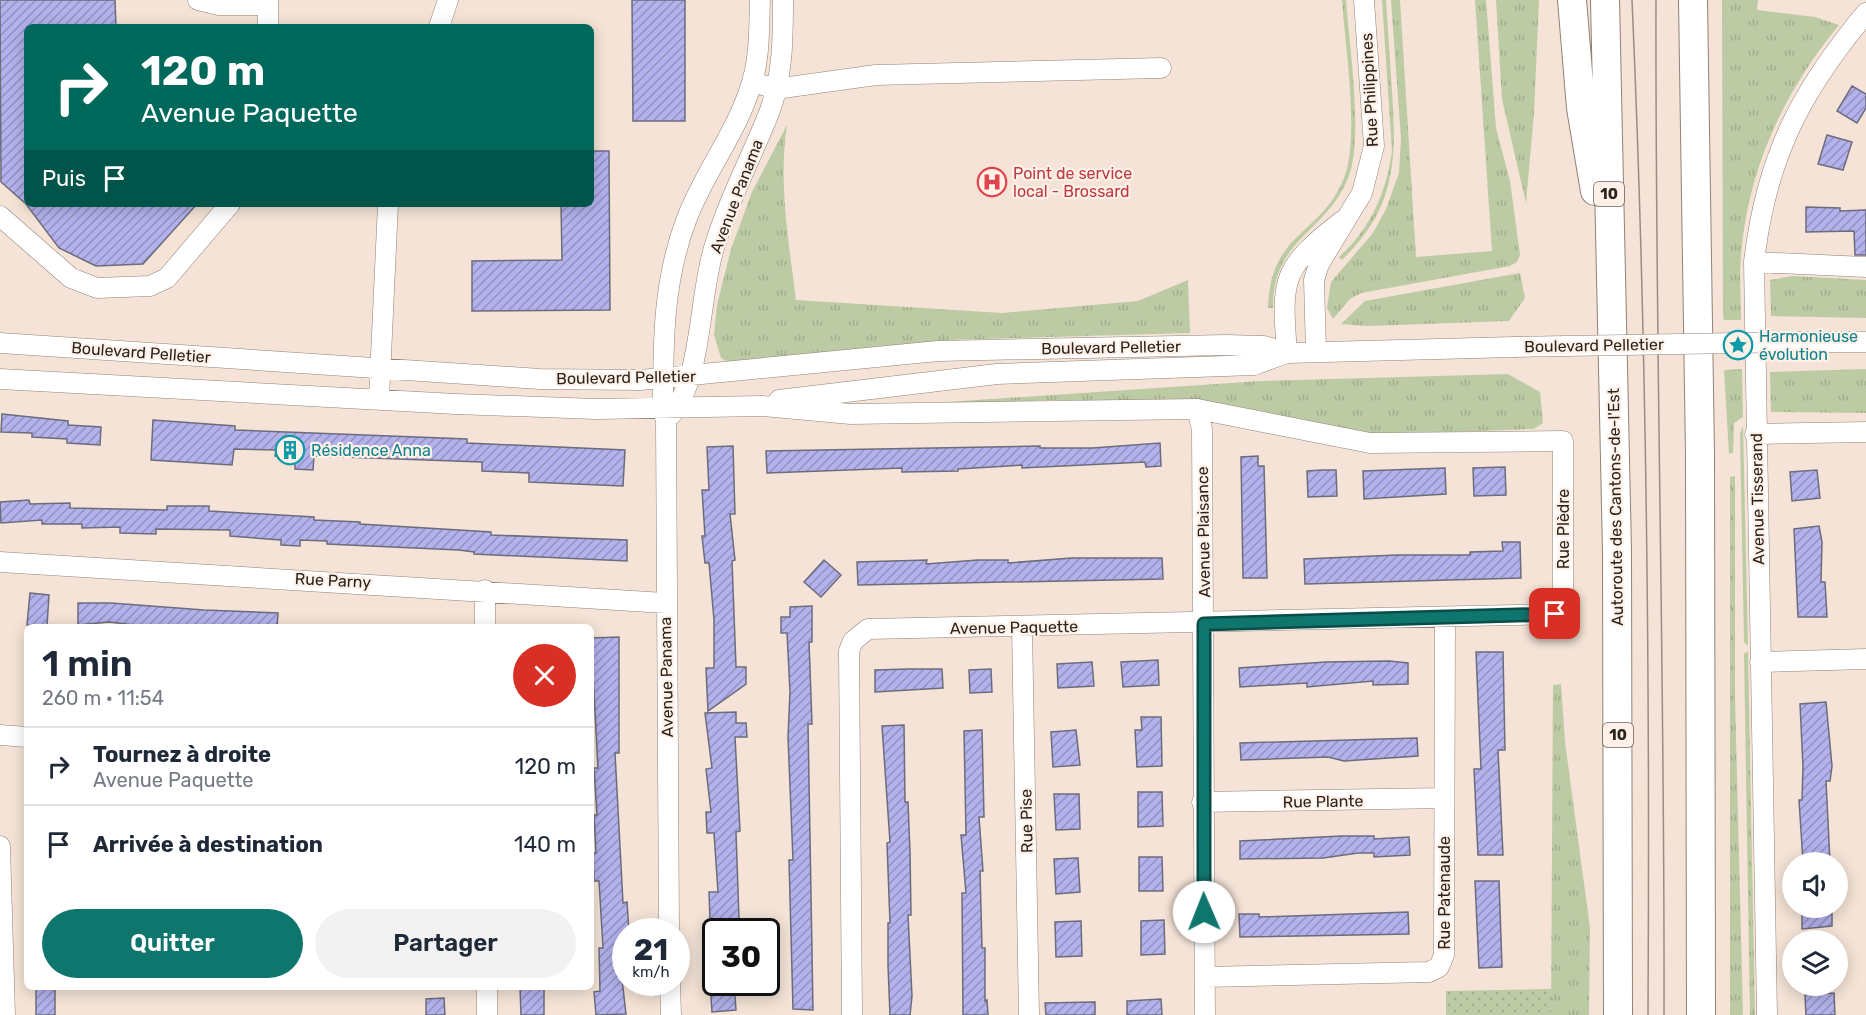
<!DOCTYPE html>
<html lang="fr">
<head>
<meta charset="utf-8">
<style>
	:root { --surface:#fff; --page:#f2f2f3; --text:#1f2937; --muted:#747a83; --line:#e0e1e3; --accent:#0f766e }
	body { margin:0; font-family:Rubik,sans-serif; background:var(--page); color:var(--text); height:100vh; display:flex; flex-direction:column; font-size:22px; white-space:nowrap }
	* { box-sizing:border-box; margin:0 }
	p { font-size:20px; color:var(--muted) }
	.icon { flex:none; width:33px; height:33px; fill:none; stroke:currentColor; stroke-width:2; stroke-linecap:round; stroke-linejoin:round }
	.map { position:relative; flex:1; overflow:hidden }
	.side { position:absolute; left:24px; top:624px; width:570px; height:366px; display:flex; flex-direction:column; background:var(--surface); border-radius:9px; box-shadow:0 3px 15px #0003 }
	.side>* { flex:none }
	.hud { position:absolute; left:24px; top:24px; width:570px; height:183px; border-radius:9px; box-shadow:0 3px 15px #0003; background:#00695c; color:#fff; overflow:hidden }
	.tools { position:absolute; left:1782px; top:852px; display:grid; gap:12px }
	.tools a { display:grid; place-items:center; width:66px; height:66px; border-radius:50%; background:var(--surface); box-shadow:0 3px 15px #0003; font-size:30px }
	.speed { position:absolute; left:612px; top:918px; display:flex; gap:12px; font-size:30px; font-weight:700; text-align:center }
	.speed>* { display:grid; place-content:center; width:78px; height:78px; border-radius:50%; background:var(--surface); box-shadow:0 3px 15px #0003; line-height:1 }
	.speed small { font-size:15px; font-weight:400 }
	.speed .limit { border:3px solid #111; border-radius:9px; background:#fff; color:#111 }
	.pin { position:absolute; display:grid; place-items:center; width:51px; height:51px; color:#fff; margin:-26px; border-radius:12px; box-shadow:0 3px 9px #0006 }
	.me { position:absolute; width:66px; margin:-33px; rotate:359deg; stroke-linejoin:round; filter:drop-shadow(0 0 4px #0008) }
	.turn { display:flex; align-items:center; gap:21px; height:126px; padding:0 18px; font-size:27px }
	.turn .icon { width:78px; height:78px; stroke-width:2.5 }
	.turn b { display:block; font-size:42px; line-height:51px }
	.then { display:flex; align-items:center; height:57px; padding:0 18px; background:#0003; gap:12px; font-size:22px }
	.round { display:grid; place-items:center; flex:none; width:63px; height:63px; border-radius:32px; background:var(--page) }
	.overview { display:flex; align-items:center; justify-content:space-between; height:102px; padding:0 18px }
	h1 { font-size:36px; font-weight:600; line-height:45px }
	.action { display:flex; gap:12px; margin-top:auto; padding:12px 18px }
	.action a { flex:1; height:69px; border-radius:36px; background:var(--accent); color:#fff; font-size:24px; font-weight:600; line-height:69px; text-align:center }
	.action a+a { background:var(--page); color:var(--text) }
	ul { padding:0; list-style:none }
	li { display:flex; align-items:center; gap:18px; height:78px; padding:0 18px; border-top:2px solid var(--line) }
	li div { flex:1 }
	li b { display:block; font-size:22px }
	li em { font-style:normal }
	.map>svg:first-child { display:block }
	.grass { fill:url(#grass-tufts) }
	.park { fill:url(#park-dots) }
	.building { fill:url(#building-hatch); stroke:#6c6c7c; stroke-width:1.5 }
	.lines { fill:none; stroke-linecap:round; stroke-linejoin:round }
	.minor-casing { stroke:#918276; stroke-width:21 }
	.highway-casing { stroke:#918276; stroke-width:30 }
	.minor { stroke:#fff; stroke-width:20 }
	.highway { stroke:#fff; stroke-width:28 }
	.tram { stroke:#998d83; stroke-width:1.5 }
	.minor-bridge-casing { stroke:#918276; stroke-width:21; stroke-linecap:butt }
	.minor-bridge { stroke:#fff; stroke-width:20 }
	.route-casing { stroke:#0a4d48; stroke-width:15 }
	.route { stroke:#0f766e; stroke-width:10 }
	.labels { text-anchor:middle; stroke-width:4.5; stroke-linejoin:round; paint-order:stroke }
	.shield { fill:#fff1e7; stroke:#6a625b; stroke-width:1.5 }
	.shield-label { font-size:15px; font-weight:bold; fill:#2a241f }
	.street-label { font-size:16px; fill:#2a241f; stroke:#fff1e7 }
	.health-label { font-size:16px; fill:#be3a42; stroke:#fff1e7; text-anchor:start }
	.culture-label { font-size:16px; fill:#0d838f; stroke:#fff1e7; text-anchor:start }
</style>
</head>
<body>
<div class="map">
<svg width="1866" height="1015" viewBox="0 0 1866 1015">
	<defs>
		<pattern id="grass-tufts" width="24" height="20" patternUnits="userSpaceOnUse" patternTransform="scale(1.5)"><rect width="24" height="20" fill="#bccba3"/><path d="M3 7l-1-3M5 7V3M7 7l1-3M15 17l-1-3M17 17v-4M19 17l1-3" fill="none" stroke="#a2ae8c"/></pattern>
		<pattern id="park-dots" width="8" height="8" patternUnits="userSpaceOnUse" patternTransform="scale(1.5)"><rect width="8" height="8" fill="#bccba3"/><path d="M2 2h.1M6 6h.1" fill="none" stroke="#a2ae8c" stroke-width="1.8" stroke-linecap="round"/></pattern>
		<pattern id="building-hatch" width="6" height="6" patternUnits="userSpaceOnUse" patternTransform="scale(1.5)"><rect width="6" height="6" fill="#b4b2ed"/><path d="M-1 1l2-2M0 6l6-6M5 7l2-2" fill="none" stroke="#9391bf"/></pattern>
	</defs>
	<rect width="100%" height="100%" fill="#f4e3d6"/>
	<path class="grass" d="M1342,0H1346C1349,44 1364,140 1348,178C1326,233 1272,239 1273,308H1268C1270,231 1321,236 1344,178C1360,138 1345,45 1342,0Z
		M1382,0H1386C1388,31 1390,61 1392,92C1397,162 1395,208 1342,260L1339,257C1371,228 1386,193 1392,151Z
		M1391,0H1400L1416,257L1492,251L1475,0H1486L1496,128L1510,181L1520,255L1517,262L1510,266L1361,293L1350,299L1333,319L1327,308L1331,282L1373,233L1386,209L1399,173L1401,139Z
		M1496,0H1539L1534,113L1526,203L1502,99Z
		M1722,0H1758L1757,10L1815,17L1839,25C1784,92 1748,168 1741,255C1739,276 1741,298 1741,320H1724L1723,316Z
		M787,125C778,183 789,243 796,300L1002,313L1138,301L1188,280L1190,333L948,340L730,363L721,358L714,335L717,305L731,249L752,192Z
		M1520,273L1525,298L1509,321L1367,326L1341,324L1365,301Z
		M1792,276L1866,280V318L1771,316L1770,280Z
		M1742,369L1743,417L1734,423L1733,453L1729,454L1724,370Z
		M1866,369V413L1771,412L1770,372Z
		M1508,374L1540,392L1543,423L1534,429L1368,435L1200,401L1046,400L902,408V405L1261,381Z
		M1743,426L1748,646L1744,642L1740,434Z
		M1735,476V698L1743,1015H1730V477Z
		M1748,651L1755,1015H1750L1744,654Z
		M1561,684L1565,742L1590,928L1589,1015H1551L1553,685Z"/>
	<path class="park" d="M1551,989V1015H1446V991Z"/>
	<path class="building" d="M0,0H115L116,27H27V204H197L143,264L96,266L59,248L26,204L1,182Z
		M632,0H685V121H633Z
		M1852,86L1866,94V108L1857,123L1837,111Z
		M1827,135L1852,142L1843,170L1818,164Z
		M591,151H609L610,310L472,311V261L562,260L561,204H591Z
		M1806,207L1840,208V211L1866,210V255H1855L1854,231L1806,232Z
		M2,414L68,421V425L101,427L100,445L67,443V439L32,437V433L1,432Z
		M153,420L235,426V430L467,439V443L625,450L623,486L529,482V473L482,471V462L314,456L313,470L295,469V457L275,456L276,450L234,449L232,465L151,460Z
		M1160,443L1161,466L1146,467L1145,462L1022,468V465L1008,466L958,469V471L902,472V468L767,473L766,451L1040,446V448H1093Z
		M733,446L735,514H730L735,560L732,561L736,667H746V684L708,711L706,668H714V620L709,563H705L702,536H705L702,490H709L707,447Z
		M1258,456V466H1264L1267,578H1243L1241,457Z
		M1505,467L1506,495L1474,496L1473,468Z
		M1445,468L1446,494L1364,499L1363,471Z
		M1323,470H1336L1337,496L1308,497L1307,471Z
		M1817,470L1820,498L1792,501L1790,472Z
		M29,500L30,504L70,503V508L167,510V506H209V511L314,517V520L360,522V524L491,532V535L627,540V561L474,554V552L459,550L327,544V541L300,540V546L281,545V540L230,536V530L156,529V534L120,533V527L82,528V524H42V520L1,523L0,502Z
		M1819,526L1822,542L1821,582H1825L1827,617H1798L1794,529Z
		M1502,542H1520L1521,578L1305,584L1304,559L1397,555H1470V552L1503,551Z
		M1072,558H1162L1163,579L858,585L857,562L927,560L926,564L978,560H1008V563Z
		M824,560L841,575L821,597L804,582Z
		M30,593L49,595L47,626L27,625Z
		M78,603H111L204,610L278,613L277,627H151L109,622L78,625Z
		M812,606V642H809L812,724H808L813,1010L793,1009L789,860H793L788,737L790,692L787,633H781V617H790V607Z
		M619,637V753H615L623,903L627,902L629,932L623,934L624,979H622L626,1014L596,1015L594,992L600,991L599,948H603L599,881H594L593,853H596L594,815H597L594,768H598L591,638Z
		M1476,652H1503L1505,750H1498L1503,855H1478L1474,769H1481Z
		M1158,660L1159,685L1123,687L1121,662Z
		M1389,661L1408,663V684L1373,685V681L1307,687V683L1240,687L1239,668L1326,662Z
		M1092,662L1094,686L1058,688L1057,664Z
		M909,669H942L943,688L875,692V670Z
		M991,669L992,692L970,693L969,670Z
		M1826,702L1832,766L1830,781H1826L1830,862H1803L1799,800H1802L1803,767L1800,704Z
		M736,712V723H746L747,737H735L740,831L736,832L739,919L710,920L709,892H718L714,833H707L706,812H711L706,769L712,768L705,713Z
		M1141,717H1161L1162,766L1137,767L1135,730H1142Z
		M904,725L905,802H908L910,852L911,915H908L912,996L910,1015H890L888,965V923H890L887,843L890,842L882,726Z
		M982,730L984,817H979L983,871H980L982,948H985V1001L987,1000L988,1015H963L962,893H966L961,835H966L964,731Z
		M1076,730L1080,765L1053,767L1051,732Z
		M1417,738L1418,756L1344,761L1328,757L1241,760L1240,743Z
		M1138,792H1162L1163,826L1138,827Z
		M1054,794H1079L1080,829L1056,830Z
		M1342,836H1374V839L1409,837L1410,855L1374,857V853H1358L1323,858L1240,859V841Z
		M1139,857H1162L1163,891H1139Z
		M1078,858L1080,892L1056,894L1054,859Z
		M1475,881H1499L1502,967L1479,968Z
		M1802,908H1832V926L1802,929Z
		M1408,912L1409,934L1240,937L1239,914H1259V917Z
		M1164,920L1165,954L1141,955V921Z
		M1081,921L1082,956L1056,957L1055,922Z
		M710,982H734L736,1010L712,1012Z
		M36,987H55V1015H36Z
		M520,987H544V1015H521Z
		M1834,993L1835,1015H1806L1805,995Z
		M444,998L445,1015H426V999Z
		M1161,999L1162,1015H1127V1001Z
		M1095,1002V1015H1046L1045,1003Z"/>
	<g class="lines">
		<g class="minor-casing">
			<path id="minor" d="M198,0L219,5H268
				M268,0V27
				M439,27L448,0
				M763,85L775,89L876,75L1161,68
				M0,216L71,278L97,288L150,286L167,278L230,204
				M1754,262L1866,267
				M1789,342H1866
				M0,343L540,379L640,380L938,351L1226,345L1264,346L1287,353
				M1316,352L1314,280L1319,264L1362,193L1374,146L1364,0
				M1287,353C1281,277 1282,268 1342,221
				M0,379L456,404L596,409L762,406L851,414L1197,409L1370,443L1563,441V600L1555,614L868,629L853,641L849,651L852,1015
				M379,399L388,204
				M779,400L997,374L1254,365L1287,353L1514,347
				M1197,409L1202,429C1203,625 1203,820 1205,1015
				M671,415C702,379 699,296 714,248C728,201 751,158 769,113C783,77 783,38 783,0
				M1755,434L1866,432
				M0,562L665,603
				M485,590V627
				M1022,628L1029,1015
				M1760,662L1866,659
				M0,735L27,737
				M1202,802L1444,798
				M0,846L5,1015
				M669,932L666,422L663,407C663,342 663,280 687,218C705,171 738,131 752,82C760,56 759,27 760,0
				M1205,977L1429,972L1439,967L1444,955L1445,618
				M670,982L671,1015
				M487,987V1015
				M1767,1015L1754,262C1766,158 1800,92 1866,13"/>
		</g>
		<g class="highway-casing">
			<path id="highway" d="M1572,0L1581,108L1595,191
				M1605,0L1617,551L1618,1015
				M1693,0L1700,455L1701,1015"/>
		</g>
		<use href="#minor" class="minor"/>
		<use href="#highway" class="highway"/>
		<path class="tram" d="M1632,0C1647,338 1650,677 1648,1015
			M1656,0C1655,338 1665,677 1664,1015"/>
		<g class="minor-bridge-casing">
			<path id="minor-bridge" d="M1514,347L1789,342"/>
		</g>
		<use href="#minor-bridge" class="minor-bridge"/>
	</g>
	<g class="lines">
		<g class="route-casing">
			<path id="route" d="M1204,912V624L1555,614"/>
		</g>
		<use href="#route" class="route"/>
	</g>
	<defs>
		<g id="hospital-ring" transform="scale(1.5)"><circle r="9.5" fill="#fff1e7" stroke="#e0444e" stroke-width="1.5"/><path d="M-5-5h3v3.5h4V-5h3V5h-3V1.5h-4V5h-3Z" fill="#e0444e"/></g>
		<g id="sight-ring" transform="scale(1.5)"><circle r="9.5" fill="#fff1e7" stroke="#0f9aa8" stroke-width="1.5"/><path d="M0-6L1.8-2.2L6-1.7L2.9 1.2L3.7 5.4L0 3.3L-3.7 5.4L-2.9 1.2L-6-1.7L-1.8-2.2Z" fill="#0f9aa8"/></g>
		<g id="building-ring" transform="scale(1.5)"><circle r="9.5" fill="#fff1e7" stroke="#0f9aa8" stroke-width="1.5"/><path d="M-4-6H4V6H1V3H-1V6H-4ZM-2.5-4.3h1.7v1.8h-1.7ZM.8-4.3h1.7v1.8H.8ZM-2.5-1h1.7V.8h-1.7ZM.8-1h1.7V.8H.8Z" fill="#0f9aa8"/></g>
	</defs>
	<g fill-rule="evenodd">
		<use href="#hospital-ring" x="992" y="182"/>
		<use href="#sight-ring" x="1738" y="345"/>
		<use href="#building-ring" x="290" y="450"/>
	</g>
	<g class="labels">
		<g class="shield">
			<rect x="1594" y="182" width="30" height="24" rx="4.5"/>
			<rect x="1603" y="723" width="30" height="24" rx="4.5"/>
		</g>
		<g class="shield-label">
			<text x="1609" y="199">10</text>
			<text x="1618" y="740">10</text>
		</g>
		<g class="street-label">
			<text transform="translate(1369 90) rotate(-93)" y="6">Rue Philippines</text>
			<text transform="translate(736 196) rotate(-69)" y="6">Avenue Panama</text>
			<text transform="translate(1594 345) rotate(-1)" y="6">Boulevard Pelletier</text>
			<text transform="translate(1111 347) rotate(-1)" y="6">Boulevard Pelletier</text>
			<text transform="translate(141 352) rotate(4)" y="6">Boulevard Pelletier</text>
			<text transform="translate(626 377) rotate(-1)" y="6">Boulevard Pelletier</text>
			<text transform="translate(1757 499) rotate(-91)" y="6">Avenue Tisserand</text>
			<text transform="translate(1615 507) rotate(-91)" y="6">Autoroute des Cantons-de-l'Est</text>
			<text transform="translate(1563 529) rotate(-90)" y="6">Rue Plèdre</text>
			<text transform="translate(1203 532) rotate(-91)" y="6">Avenue Plaisance</text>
			<text transform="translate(333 580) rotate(3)" y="6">Rue Parny</text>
			<text transform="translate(1014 627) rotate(-1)" y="6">Avenue Paquette</text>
			<text transform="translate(666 677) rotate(-91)" y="6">Avenue Panama</text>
			<text transform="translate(1323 801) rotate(-1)" y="6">Rue Plante</text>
			<text transform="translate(1026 821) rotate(-91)" y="6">Rue Pise</text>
			<text transform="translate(1444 893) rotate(-90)" y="6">Rue Patenaude</text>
		</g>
		<g class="health-label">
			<text x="1013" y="179">Point de service<tspan x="1013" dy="18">local - Brossard</tspan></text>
		</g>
		<g class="culture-label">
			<text x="1759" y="342">Harmonieuse<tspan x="1759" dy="18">évolution</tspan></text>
			<text x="311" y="456">Résidence Anna</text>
		</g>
	</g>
</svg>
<div class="tools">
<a><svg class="icon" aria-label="sound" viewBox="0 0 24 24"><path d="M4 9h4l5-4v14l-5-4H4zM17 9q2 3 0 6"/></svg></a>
<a><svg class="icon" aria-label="layers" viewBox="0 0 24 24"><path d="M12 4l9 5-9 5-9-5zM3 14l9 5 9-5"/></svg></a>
</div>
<div class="speed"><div>21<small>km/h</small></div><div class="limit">30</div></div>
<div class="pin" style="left:1555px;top:614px;background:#d93025"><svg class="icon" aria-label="arrive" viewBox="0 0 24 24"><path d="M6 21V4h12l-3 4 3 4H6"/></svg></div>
<svg class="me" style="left:1204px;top:912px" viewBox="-20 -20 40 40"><circle r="19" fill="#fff"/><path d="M0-13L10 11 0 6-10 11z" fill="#0f766e"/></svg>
<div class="hud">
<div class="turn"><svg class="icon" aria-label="right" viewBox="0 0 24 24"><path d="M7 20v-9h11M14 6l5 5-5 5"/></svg><div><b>120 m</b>Avenue Paquette</div></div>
<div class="then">Puis<svg class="icon" aria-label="arrive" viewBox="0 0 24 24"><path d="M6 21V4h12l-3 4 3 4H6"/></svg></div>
</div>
<section class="side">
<div class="overview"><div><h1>1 min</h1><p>260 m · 11:54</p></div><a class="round" style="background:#d93025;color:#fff"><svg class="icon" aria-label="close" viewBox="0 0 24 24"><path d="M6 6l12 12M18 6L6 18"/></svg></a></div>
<ul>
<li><svg class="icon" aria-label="right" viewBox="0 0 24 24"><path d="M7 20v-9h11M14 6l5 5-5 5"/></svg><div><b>Tournez à droite</b><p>Avenue Paquette</p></div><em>120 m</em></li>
<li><svg class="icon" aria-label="arrive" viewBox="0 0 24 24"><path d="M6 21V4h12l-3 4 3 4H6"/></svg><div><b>Arrivée à destination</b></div><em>140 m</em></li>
</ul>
<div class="action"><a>Quitter</a><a>Partager</a></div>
</section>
</div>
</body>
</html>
